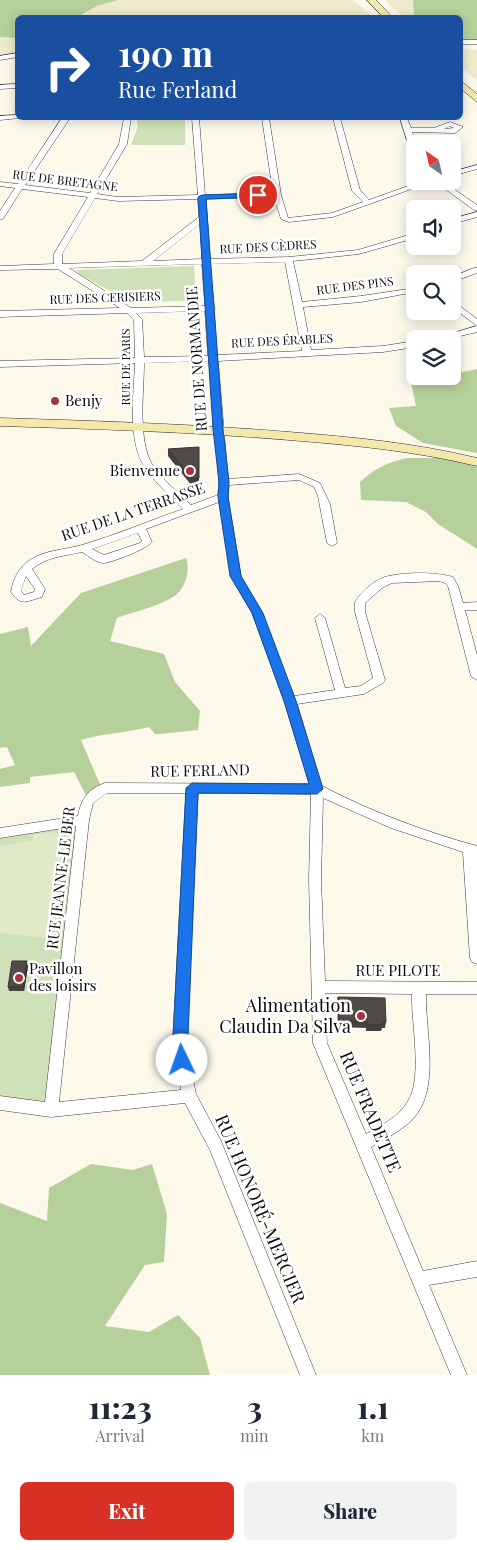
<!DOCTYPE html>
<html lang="en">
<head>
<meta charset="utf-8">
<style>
	:root { --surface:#fff; --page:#f2f2f3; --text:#1f2937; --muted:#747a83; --accent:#d93025 }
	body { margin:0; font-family:"Playfair Display",serif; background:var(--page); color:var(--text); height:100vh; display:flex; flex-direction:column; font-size:19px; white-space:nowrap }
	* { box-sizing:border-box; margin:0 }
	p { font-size:16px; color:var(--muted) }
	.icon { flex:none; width:28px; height:28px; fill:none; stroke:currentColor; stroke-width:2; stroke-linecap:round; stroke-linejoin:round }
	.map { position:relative; height:1375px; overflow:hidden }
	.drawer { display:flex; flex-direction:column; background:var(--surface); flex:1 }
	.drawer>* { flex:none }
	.guide { position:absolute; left:15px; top:15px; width:448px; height:105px; border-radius:8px; box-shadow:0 2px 12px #0003; background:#1a4fa0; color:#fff; overflow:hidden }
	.needle { width:32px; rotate:326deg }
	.fabs { position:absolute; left:406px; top:135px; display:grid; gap:10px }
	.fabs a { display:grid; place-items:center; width:55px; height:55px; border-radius:8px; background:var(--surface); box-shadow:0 2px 12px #0003; font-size:25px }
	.pin { position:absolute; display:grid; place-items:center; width:42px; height:42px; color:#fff; margin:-21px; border:2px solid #fff; border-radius:50%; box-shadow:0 1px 5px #0007 }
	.me { position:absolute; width:55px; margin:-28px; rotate:357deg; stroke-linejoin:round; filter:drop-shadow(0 0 4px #0008) }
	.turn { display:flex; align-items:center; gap:18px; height:105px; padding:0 20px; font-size:22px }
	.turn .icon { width:65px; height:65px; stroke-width:2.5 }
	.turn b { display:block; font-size:35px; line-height:42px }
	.eta { display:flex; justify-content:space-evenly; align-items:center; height:85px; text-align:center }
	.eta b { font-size:30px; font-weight:800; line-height:35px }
	.button { display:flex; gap:10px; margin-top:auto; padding:10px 20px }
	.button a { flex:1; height:58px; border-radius:8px; background:var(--accent); color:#fff; font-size:20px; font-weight:800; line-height:58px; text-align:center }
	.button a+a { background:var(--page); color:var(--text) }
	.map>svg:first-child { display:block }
	.farmland { fill:#eeeacd }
	.green { fill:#cfe1b8 }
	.forest { fill:#b5d09a }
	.pitch { fill:#e0eac9 }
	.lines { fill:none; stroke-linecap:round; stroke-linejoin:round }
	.street-casing { stroke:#3d3d3d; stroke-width:1 }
	.secondary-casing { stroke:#2c2c2c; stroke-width:1 }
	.street { fill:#fff; fill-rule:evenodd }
	.secondary { fill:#f4e9ad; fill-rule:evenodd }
	.wall { fill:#46403e }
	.shaded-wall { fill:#393432 }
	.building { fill:#514b48; stroke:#393432 }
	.route { fill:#1a73e8; stroke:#114b97 }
	.poi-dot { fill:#a7353f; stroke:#fff; stroke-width:2 }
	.labels { text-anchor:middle; stroke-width:5; stroke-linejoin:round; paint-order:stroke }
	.far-street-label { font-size:12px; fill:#0a0a0a; stroke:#fff }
	.street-label { font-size:15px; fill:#0a0a0a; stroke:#fff }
	.poi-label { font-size:15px; fill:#0a0a0a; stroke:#fff; text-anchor:start }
	.near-poi-label { font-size:18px; fill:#0a0a0a; stroke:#fff; text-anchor:end }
	.near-street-label { font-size:18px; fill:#0a0a0a; stroke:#fff }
</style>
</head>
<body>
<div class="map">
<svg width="477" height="1375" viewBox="0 0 477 1375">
	<rect width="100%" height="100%" fill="#fcf8ea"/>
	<path class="farmland" d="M118,0H353L373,17L77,18L97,6Z
		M385,0H413L414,15L411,17H403Z
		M0,37L17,38V55L0,58Z
		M460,49L477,50V81L460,66Z"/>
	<path class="green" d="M136,118H185V145H131L138,127Z
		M194,266L196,300L132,303L79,274L76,270Z
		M83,820L51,1110L0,1103V833Z"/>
	<path class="forest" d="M0,0H118L97,6L77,17L18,18L17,38L0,37Z
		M413,0H477V40H460V18H411L414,15Z
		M477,369V453L423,443L396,426L389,408L416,406L411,383L452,376L453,374Z
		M406,458H446L477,466V549L438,524L426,512L406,502L361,500L360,482C375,468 387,463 406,458Z
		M186,558C191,570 185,590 173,597C157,607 135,611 117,618L110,641L164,654L175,682L200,711L198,730L159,734H155L149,727C126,733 103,733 81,740L102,789L88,799L74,772L30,777V783L0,787V769L15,765L7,747L0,748V634L28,627L31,646L81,593Z
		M91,1164L133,1170L152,1164L167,1214L164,1262L145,1265L105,1326L149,1332L178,1315L200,1338L210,1375H0V1203L47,1221L49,1188Z"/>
	<path class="pitch" d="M54,832L70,842L68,861H62L53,939L0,933V846L33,840V835Z"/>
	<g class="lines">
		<g class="street-casing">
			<path id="street" d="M460,40H477V44H460Z
				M18,53V57L0,60V56Z
				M18,84V88L0,89V85Z
				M18,115V118H20L0,120V116Z
				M62,118H70L25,185L90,193L119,144L124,118H131L127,144L97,194L118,197L198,195L192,118H199L205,195L273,193L262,118H269L281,195L288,218L332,213L363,202L352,191L333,118H340L360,190L369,200L422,181H442L477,205V210H474L434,181L333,217L289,222L281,219L274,197L206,199L210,259L289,257L358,250L415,233V238L359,254L293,261L302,302L361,296L415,288V292L361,302L303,307L311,350L383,346L415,341V347L383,352L218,361L228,479L299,474L320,483L330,504L337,543L332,546L327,543L318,496L314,487L310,485L299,480L229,485L228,497L241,576L262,613L294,696L335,690L315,618L320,614L325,618L345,688L361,686L373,678L355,612V602C362,591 376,578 389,576C407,572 436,572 453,577L458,586L463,603L477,602V610H465L477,655V680L471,676L448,586L445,583L439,581L392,583L382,588L365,603V612L385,680L383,683L364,694L297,704L322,786C372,812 423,831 477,846V964L472,962L470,958L463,852L391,828L323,798L321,880L325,981L477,982V994H426C425,1032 441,1088 413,1119C401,1131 385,1139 371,1147L423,1271L477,1261V1277L429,1285L467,1375H451L313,1043L309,880L311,794L198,793L187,1037L189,1060L196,1094L221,1141L316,1375H300L210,1150L185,1103L51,1117L0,1110V1096L45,1102L76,826L0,838V828L78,816C81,799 88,789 105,783L310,784L284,701L252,613L231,576L219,502L146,529L152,542C147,549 113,562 104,563C96,563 89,556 82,552C64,556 46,557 32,569L45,589L42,597C27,601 21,607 11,592C13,579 19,567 30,560C45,550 64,550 82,545C116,535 149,521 183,509C171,497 158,485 148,472C126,445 134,395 135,363L0,367V361L135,358L134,320L127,313L0,317V311L120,308L58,269L0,270V266L54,264V254L88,197L22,189L3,219H0V211L15,188L0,186V182L18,184ZM95,198L118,201L198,199L199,217L142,261L62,264V254ZM200,224L202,259L153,261ZM285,262L302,351L217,355L214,310L215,308L214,306L210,264ZM202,264L205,306L131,308L69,268ZM205,311L208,356L144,357L142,319L136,313ZM209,361L219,482L218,495L191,505C179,493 163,480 153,466C137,440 144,393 144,363ZM138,533L142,541L140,543L104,555L92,549ZM26,576L35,589L34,592L24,595L21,591ZM107,793H186L173,1037L181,1090L59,1102L89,820L93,803ZM325,993L412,994C411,1022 423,1078 408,1101C399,1117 380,1126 366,1134L327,1043Z
				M400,118H407L411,128H434L450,122L463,127L455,133L412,132L416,144L415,155L411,153ZM450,126L454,128L444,129Z
				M477,165V169L452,176V172Z
				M477,212V217L452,224V219Z
				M474,268H477V273L452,282V277Z
				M452,300L477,319V326L452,307Z
				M477,326V332L448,339H433Z"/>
		</g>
		<g class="secondary-casing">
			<path id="secondary" d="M367,0H376L393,18H384Z
				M460,80L477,94V102L460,88Z
				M0,418C96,421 193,424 289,432C352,437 415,443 477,458V466C415,451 352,445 289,440C193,432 96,429 0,426Z"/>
		</g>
		<use href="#street" class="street"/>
		<use href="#secondary" class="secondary"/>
	</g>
	<path class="wall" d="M199,447V485L192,486L168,456V449Z
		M27,961L28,966L24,991H9L8,987Z
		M338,997L386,1022L385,1028H382L381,1031H366V1028L338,1027L337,1003Z"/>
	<path class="shaded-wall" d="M27,961L28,966L24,991L23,987Z"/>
	<path class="building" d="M199,447V478L192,479L168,449Z
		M12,961H27L23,987H8Z
		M338,997L385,998L386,1022H382V1025H367V1022L339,1021Z"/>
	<path class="route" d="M258,193L262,195L261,197L206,199L223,429L229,482L228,497L241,576L263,613L296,701L323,789L317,794L198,793L188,1037L189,1060L187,1065L182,1067L177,1065L173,1037L186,788L192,783L309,784L284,701L252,613L230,576L218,497L219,482L213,429L198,197L202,195Z"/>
	<g class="poi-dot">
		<circle cx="55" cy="401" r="5"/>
		<circle cx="190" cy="471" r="5"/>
		<circle cx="19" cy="978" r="5"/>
		<circle cx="361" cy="1016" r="5"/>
	</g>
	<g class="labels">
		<g class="far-street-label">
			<text transform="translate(65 181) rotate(7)" y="4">RUE DE BRETAGNE</text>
			<text transform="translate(268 247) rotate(-3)" y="4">RUE DES CÈDRES</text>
			<text transform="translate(355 286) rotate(-7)" y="4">RUE DES PINS</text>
			<text transform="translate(105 298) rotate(-2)" y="4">RUE DES CERISIERS</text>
			<text transform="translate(282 341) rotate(-3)" y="4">RUE DES ÉRABLES</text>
			<text transform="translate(126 367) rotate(-90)" y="4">RUE DE PARIS</text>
		</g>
		<g class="street-label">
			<text transform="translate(197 359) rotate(-94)" y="5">RUE DE NORMANDIE</text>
			<text transform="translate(133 512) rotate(-19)" y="5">RUE DE LA TERRASSE</text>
			<text transform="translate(200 771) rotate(-1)" y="5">RUE FERLAND</text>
			<text transform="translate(61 878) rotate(-83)" y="5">RUE JEANNE-LE BER</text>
			<text x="398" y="976">RUE PILOTE</text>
		</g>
		<g class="poi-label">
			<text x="65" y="406">Benjy</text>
			<text x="180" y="476" text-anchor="end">Bienvenue</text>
			<text x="29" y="974">Pavillon<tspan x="29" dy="17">des loisirs</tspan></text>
		</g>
		<g class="near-poi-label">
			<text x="351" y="1012">Alimentation<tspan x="351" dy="21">Claudin Da Silva</tspan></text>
		</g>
		<g class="near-street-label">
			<text transform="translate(370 1112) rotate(67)" y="6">RUE FRADETTE</text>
			<text transform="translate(260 1209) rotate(67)" y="6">RUE HONORÉ-MERCIER</text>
		</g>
	</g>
</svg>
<div class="fabs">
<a><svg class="needle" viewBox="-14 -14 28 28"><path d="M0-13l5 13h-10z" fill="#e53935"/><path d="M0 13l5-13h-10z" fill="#747a83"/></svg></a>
<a><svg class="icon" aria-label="sound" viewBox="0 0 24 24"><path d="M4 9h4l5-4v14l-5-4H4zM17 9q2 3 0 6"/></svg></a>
<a><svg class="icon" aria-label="search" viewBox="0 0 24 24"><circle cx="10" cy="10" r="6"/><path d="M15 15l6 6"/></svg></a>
<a><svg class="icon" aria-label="layers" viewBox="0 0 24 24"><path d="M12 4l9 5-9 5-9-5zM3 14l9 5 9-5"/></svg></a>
</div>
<div class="pin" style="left:258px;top:195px;background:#d93025"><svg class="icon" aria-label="arrive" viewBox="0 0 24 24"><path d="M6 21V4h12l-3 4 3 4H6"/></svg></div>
<svg class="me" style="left:182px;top:1060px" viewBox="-20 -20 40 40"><circle r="19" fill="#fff"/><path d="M0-13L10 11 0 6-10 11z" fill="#1a73e8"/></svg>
<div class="guide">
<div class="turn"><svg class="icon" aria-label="right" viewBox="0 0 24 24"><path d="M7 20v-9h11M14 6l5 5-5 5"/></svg><div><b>190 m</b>Rue Ferland</div></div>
</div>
</div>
<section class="drawer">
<div class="eta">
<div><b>11:23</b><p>Arrival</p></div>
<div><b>3</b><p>min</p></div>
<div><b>1.1</b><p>km</p></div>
</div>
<div class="button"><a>Exit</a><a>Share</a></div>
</section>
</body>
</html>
